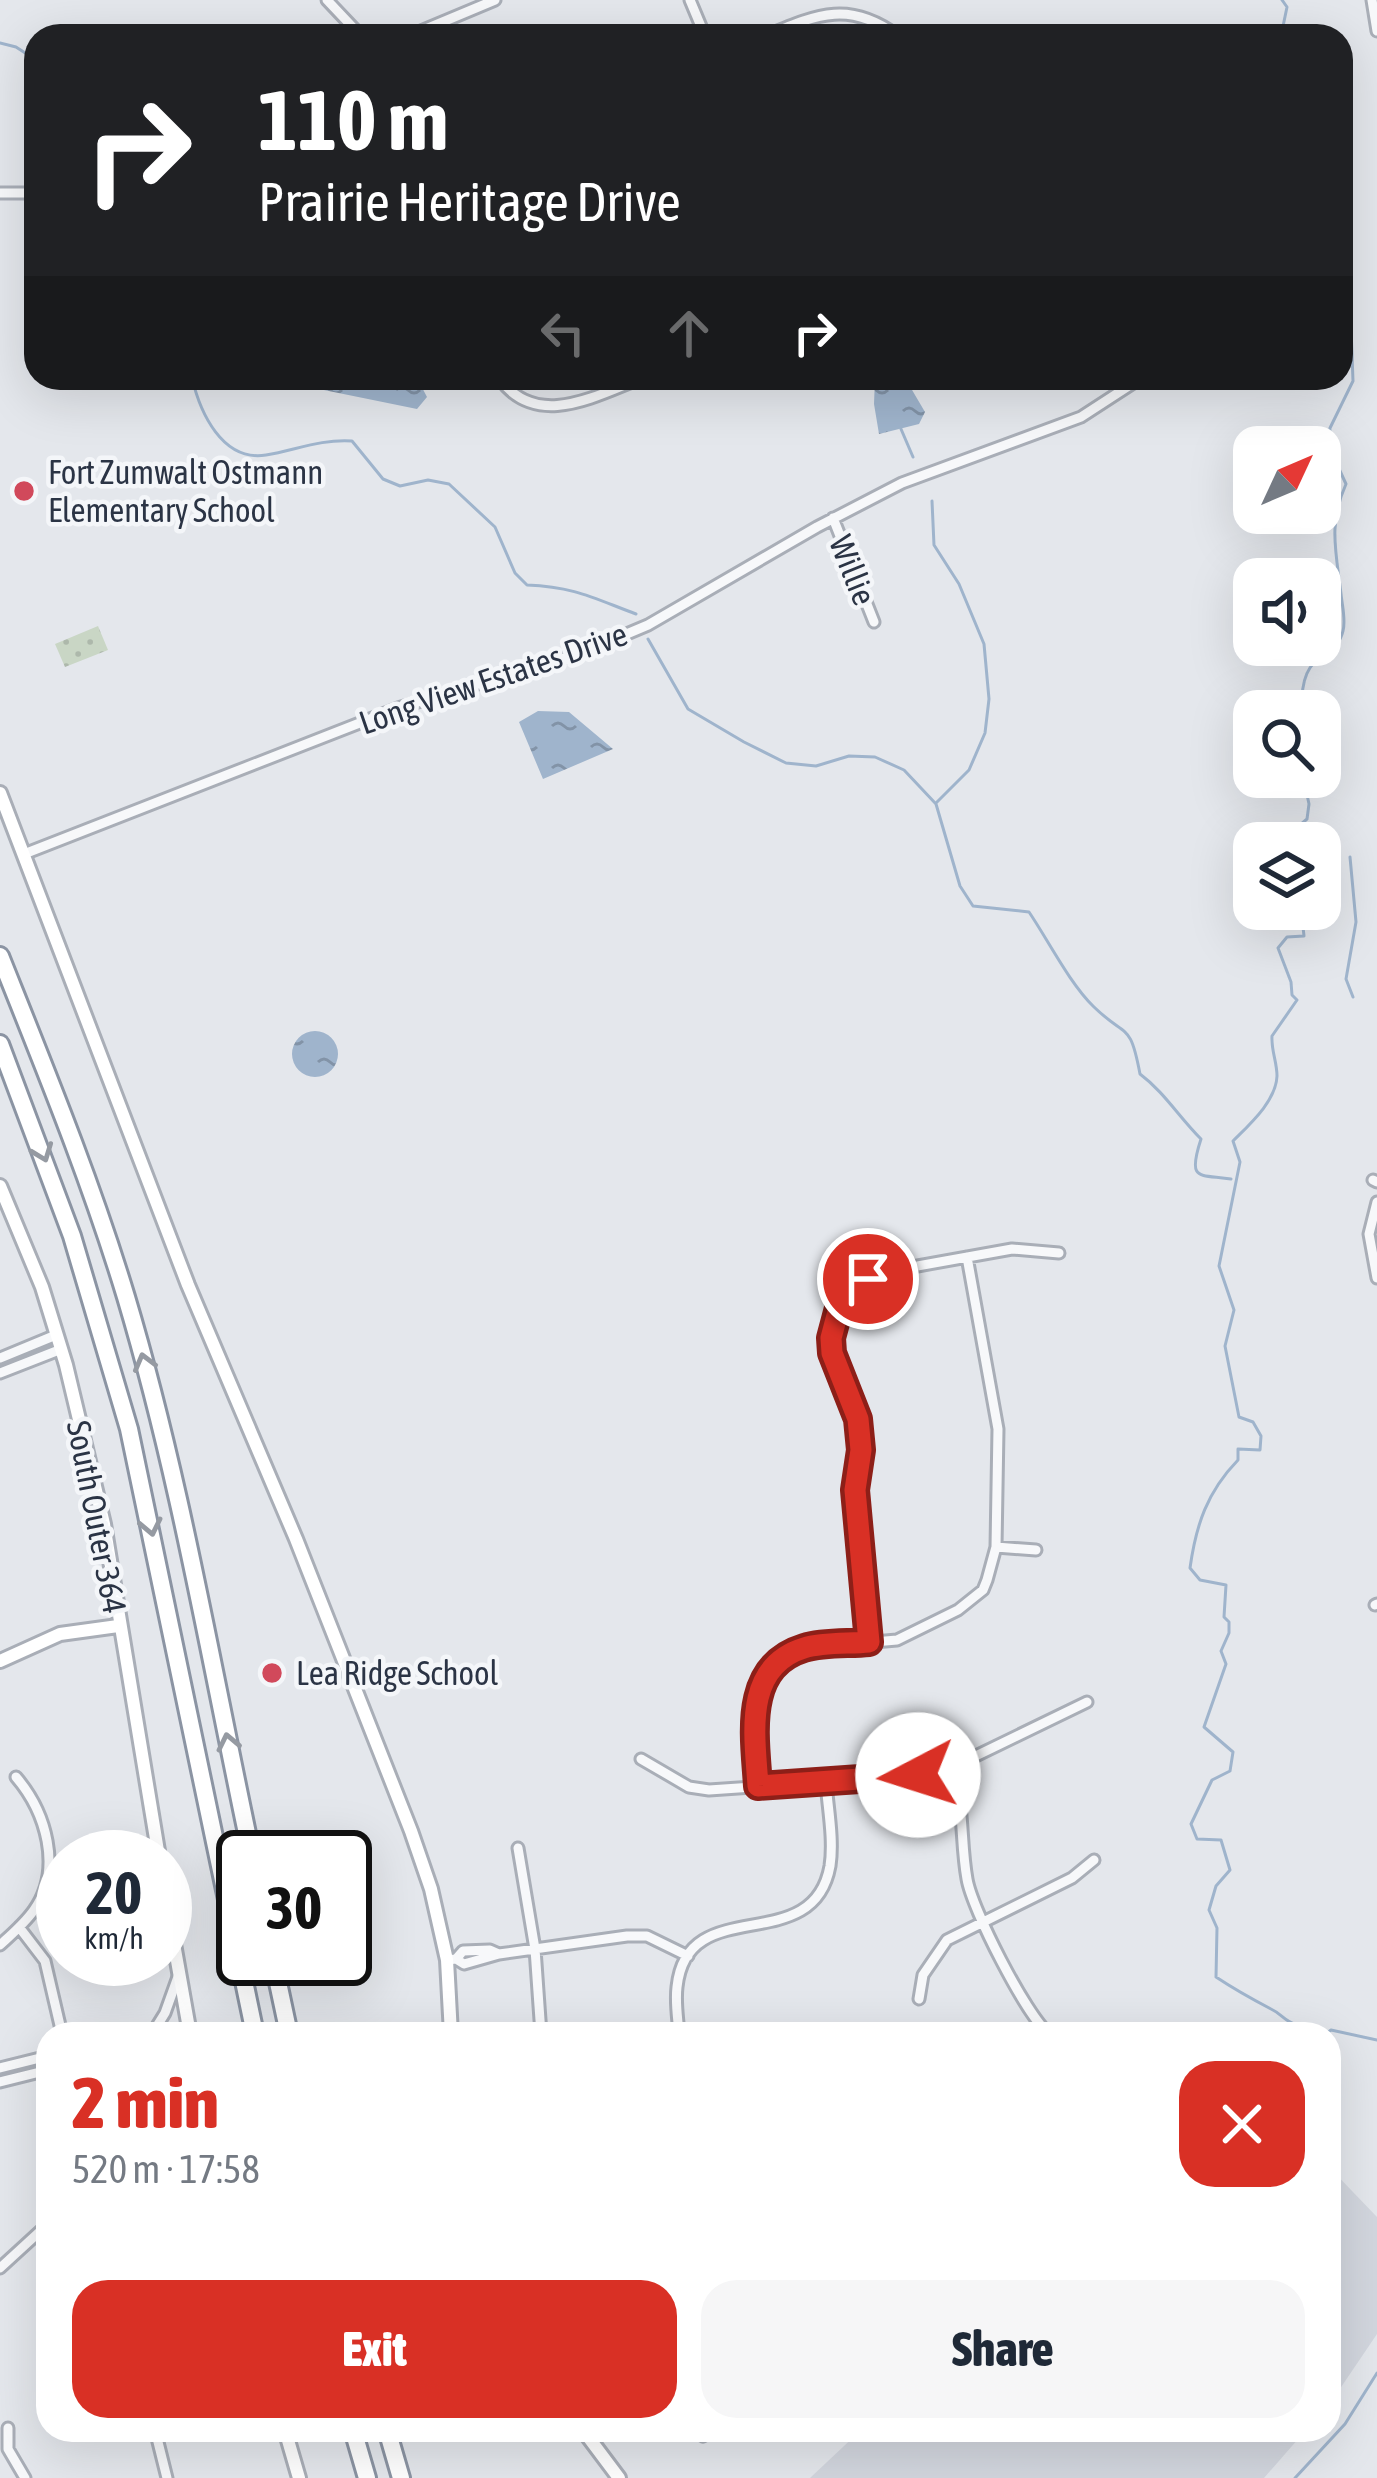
<!DOCTYPE html>
<html lang="en">
<head>
<meta charset="utf-8">
<style>
	:root { --surface:#fff; --page:#f6f6f7; --text:#1f2937; --muted:#747a83; --accent:#d93025 }
	body { margin:0; font-family:"Asap Condensed",sans-serif; background:var(--page); color:var(--text); height:100vh; display:flex; flex-direction:column; font-size:45px; white-space:nowrap }
	* { box-sizing:border-box; margin:0 }
	p { font-size:39px; color:var(--muted) }
	.icon { flex:none; width:66px; height:66px; fill:none; stroke:currentColor; stroke-width:2; stroke-linecap:round; stroke-linejoin:round }
	.map { position:relative; flex:1; overflow:hidden }
	.side { position:absolute; left:36px; top:2022px; width:1305px; height:420px; display:flex; flex-direction:column; background:var(--surface); border-radius:36px; box-shadow:0 12px 48px #0002 }
	.side>* { flex:none }
	.top-card { position:absolute; left:24px; top:24px; width:1329px; height:366px; border-radius:36px; box-shadow:0 12px 48px #0002; background:#202124; color:#fff; overflow:hidden }
	.needle { width:78px; rotate:46deg }
	.fabs { position:absolute; left:1233px; top:426px; display:grid; gap:24px }
	.fabs a { display:grid; place-items:center; width:108px; height:108px; border-radius:24px; background:var(--surface); box-shadow:0 12px 48px #0002; font-size:60px }
	.speed { position:absolute; left:36px; top:1830px; display:flex; gap:24px; font-size:60px; font-weight:700; text-align:center }
	.speed>* { display:grid; place-content:center; width:156px; height:156px; border-radius:50%; background:var(--surface); box-shadow:0 12px 48px #0002; line-height:1 }
	.speed small { font-size:30px; font-weight:400 }
	.speed .limit { border:6px solid #111; border-radius:18px; background:#fff; color:#111 }
	.pin { position:absolute; display:grid; place-items:center; width:102px; height:102px; color:#fff; margin:-51px; border:6px solid #fff; border-radius:50%; box-shadow:0 3px 12px #0007 }
	.me { position:absolute; width:132px; margin:-66px; rotate:265deg; stroke-linejoin:round; filter:drop-shadow(0 0 9px #0008) }
	.turn { display:flex; align-items:center; gap:42px; height:252px; padding:0 36px; font-size:54px }
	.turn .icon { width:156px; height:156px; stroke-width:2.5 }
	.turn b { display:block; font-size:84px; line-height:102px }
	.lanes { display:flex; align-items:center; height:114px; padding:0 36px; background:#0003; justify-content:center; gap:60px; direction:ltr }
	.lanes .off { opacity:.35 }
	.round { display:grid; place-items:center; flex:none; width:126px; height:126px; border-radius:36px; background:var(--page) }
	.headline { display:flex; align-items:center; justify-content:space-between; height:204px; padding:0 36px }
	h1 { font-size:72px; font-weight:800; line-height:90px; color:var(--accent) }
	.cta { display:flex; gap:24px; margin-top:auto; padding:24px 36px }
	.cta a { flex:1; height:138px; border-radius:36px; background:var(--accent); color:#fff; font-size:48px; font-weight:800; line-height:138px; text-align:center }
	.cta a+a { background:var(--page); color:var(--text) }
	.map>svg:first-child { display:block }
	.built { fill:#d2d6de }
	.park { fill:url(#park-dots) }
	.water { fill:url(#water-ripples) }
	.lines { fill:none; stroke-linecap:round; stroke-linejoin:round }
	.stream { stroke:#9fb4cc; stroke-width:3 }
	.street-casing { stroke:#a9aeb7; stroke-width:15 }
	.secondary-casing { stroke:#a9aeb7; stroke-width:18 }
	.highway-casing { stroke:#8b94a3; stroke-width:22 }
	.street { stroke:#f7f8fa; stroke-width:9 }
	.secondary { stroke:#fff; stroke-width:12 }
	.highway { stroke:#fff; stroke-width:16 }
	.oneway { stroke:#959aa2 }
	.route-casing { stroke:#8d1f18; stroke-width:30 }
	.route { stroke:#d93025; stroke-width:21 }
	.poi-dot { fill:#d1495b; stroke:#f4f6f9; stroke-width:4.5 }
	.labels { text-anchor:middle; stroke-width:9; stroke-linejoin:round; paint-order:stroke }
	.poi-label { font-size:33px; fill:#2b3445; stroke:#f4f6f9; text-anchor:start }
	.street-label { font-size:33px; fill:#2b3445; stroke:#f4f6f9 }
</style>
</head>
<body>
<div class="map">
<svg width="1377" height="2478" viewBox="0 0 1377 2478">
	<defs>
		<pattern id="park-dots" width="8" height="8" patternUnits="userSpaceOnUse" patternTransform="scale(3)"><rect width="8" height="8" fill="#c9d6c5"/><path d="M2 2h.1M6 6h.1" fill="none" stroke="#adb8ab" stroke-width="1.8" stroke-linecap="round"/></pattern>
		<pattern id="water-ripples" width="26" height="14" patternUnits="userSpaceOnUse" patternTransform="scale(3)"><rect width="26" height="14" fill="#9fb4cc"/><path d="M2 4q2-2 4 0t4 0M15 11q2-2 4 0t4 0" fill="none" stroke="#8293a7"/></pattern>
	</defs>
	<rect width="100%" height="100%" fill="#e4e7ec"/>
	<path class="built" d="M1329,2167L1377,2217V2334L1329,2405Z
		M861,2430H1306L1264,2478H810Z"/>
	<path class="park" d="M98,626L108,650L65,667L55,644Z"/>
	<path class="water" d="M265,378H417L427,397L417,409Z
		M875,378H905L925,412L919,424L879,434L874,404Z
		M538,711L569,712L613,749L543,779L519,722Z
		M292 1054a23 23 0 1 1 46 0a23 23 0 1 1-46 0Z"/>
	<g class="lines">
		<path class="stream" d="M1281,36L1287,7L1282,0
			M0,43L16,47L36,60
			M192,378C200,412 222,462 266,455C296,450 320,439 352,441L383,479L400,486L428,480L449,484L495,527L515,573L527,585C575,587 593,598 636,614
			M901,429L913,457
			M932,501L934,545L959,584L984,644L989,699L985,733L969,770L937,802
			M648,639L688,709L744,742L786,763L816,766L849,756L875,757L904,770L936,804L960,886L973,906L1029,912C1048,940 1070,984 1094,1007C1127,1039 1130,1021 1140,1074C1164,1092 1179,1117 1201,1139C1187,1182 1199,1174 1231,1179
			M1313,711L1302,698C1304,648 1336,661 1343,631C1346,619 1342,605 1341,594C1336,551 1328,524 1346,484L1329,447L1330,428L1353,381L1351,328L1341,299
			M1320,721L1325,728L1320,759
			M1293,843V831L1307,819L1309,804L1304,781L1308,777
			M1350,857L1356,922L1346,979L1353,997
			M1301,909L1304,936L1287,937L1278,948L1291,982L1292,995L1297,1000L1272,1036C1271,1050 1277,1062 1277,1076C1276,1101 1250,1124 1233,1141L1240,1162L1219,1266L1234,1310L1225,1346L1239,1417L1253,1422L1261,1436L1260,1450L1238,1449V1460C1207,1492 1196,1525 1190,1568L1200,1580L1226,1585L1224,1617L1229,1622V1633L1221,1651L1226,1664L1204,1727L1233,1752L1230,1771L1212,1780L1191,1824L1197,1839L1221,1840L1230,1870L1216,1886L1209,1910L1217,1928L1216,1977C1234,1989 1252,1999 1271,2009C1282,2014 1284,2021 1297,2025L1301,2031L1323,2034
			M1326,2034L1331,2030L1377,2040
			M1295,2478L1345,2424L1377,2373"/>
		<g class="street-casing">
			<path id="street" d="M327,0L361,36
				M690,0L705,36
				M1372,0L1377,31
				M409,36L495,0
				M765,36C818,14 849,0 898,36
				M0,193H36
				M499,378C536,430 595,396 642,378
				M833,518L874,622
				M24,854L398,708L584,652L648,625L817,527L902,483L1081,417L1141,378
				M1373,1180L1377,1182
				M1377,1202L1369,1234L1377,1278
				M0,1358L56,1335
				M0,1373L59,1350
				M996,1547L1036,1550
				M1375,1605L1377,1604
				M869,1642L855,1490L861,1450L858,1419L832,1353L833,1321L839,1308L868,1279L901,1269L1012,1249L1059,1253
				M641,1759L689,1787L709,1790L918,1776L951,1768L1087,1702
				M951,1768C965,1804 960,1841 967,1879C972,1909 1026,2015 1049,2034
				M758,1787L755,1702L767,1674L779,1661L804,1648L897,1640L958,1610L983,1590L987,1580L996,1547L998,1429L967,1257
				M518,1848L535,1949L541,2034
				M19,1927L45,1961L62,2034
				M0,1945C12,1934 25,1923 34,1910C63,1869 46,1812 16,1777
				M456,1959L463,1951L490,1950L499,1954
				M447,1960L456,1959L464,1964L499,1954L627,1936H647L688,1956
				M919,1999L923,1975L947,1940L1072,1878L1094,1860
				M152,2034L165,2013L179,1974
				M679,2034C678,2019 675,2003 677,1987C687,1890 813,1960 830,1866C834,1840 828,1809 826,1783
				M0,2068L48,2056
				M0,2082L48,2070
				M0,2268L48,2224
				M8,2428V2449L25,2478
				M155,2430L167,2478
				M695,2430L703,2436L712,2430"/>
		</g>
		<g class="secondary-casing">
			<path id="secondary" d="M0,793L188,1285L296,1539L411,1831L431,1889L447,1960L451,2034
				M0,1186L42,1287L66,1365L104,1524L159,1857
				M0,1661L60,1634L118,1626
				M165,1893L190,2034
				M285,2430L299,2478
				M583,2430L619,2478"/>
		</g>
		<g class="highway-casing">
			<path id="highway" d="M0,956C45,1069 91,1181 126,1297C181,1481 212,1670 252,1857
				M0,1044L72,1236L129,1429L255,2034
				M273,1959L289,2034
				M353,2430L367,2478
				M387,2430L401,2478"/>
		</g>
		<use href="#street" class="street"/>
		<use href="#secondary" class="secondary"/>
		<use href="#highway" class="highway"/>
	</g>
	<defs><path id="oneway-chevron" d="M-2-3.5L2.5 0L-2 3.5" fill="none" stroke-width="1.6" stroke-linecap="round" stroke-linejoin="round" transform="scale(3)"/></defs>
	<g class="oneway">
		<use href="#oneway-chevron" transform="translate(43 1153) rotate(69)"/>
		<use href="#oneway-chevron" transform="translate(144 1362) rotate(-105)"/>
		<use href="#oneway-chevron" transform="translate(151 1527) rotate(78)"/>
		<use href="#oneway-chevron" transform="translate(228 1742) rotate(-102)"/>
	</g>
	<g class="lines">
		<g class="route-casing">
			<path id="route" d="M868,1279L839,1308L831,1338L832,1353L858,1419L861,1450L855,1490L869,1642C848,1644 824,1642 804,1648C742,1667 755,1737 758,1786L918,1775"/>
		</g>
		<use href="#route" class="route"/>
	</g>
	<g class="poi-dot">
		<circle cx="24" cy="491" r="12"/>
		<circle cx="272" cy="1673" r="12"/>
	</g>
	<g class="labels">
		<g class="poi-label">
			<text x="48" y="484">Fort Zumwalt Ostmann<tspan x="48" dy="38">Elementary School</tspan></text>
			<text x="296" y="1685">Lea Ridge School</text>
		</g>
		<g class="street-label">
			<text transform="translate(853 570) rotate(68)" y="12">Willie</text>
			<text transform="translate(493 678) rotate(-19)" y="12">Long View Estates Drive</text>
			<text transform="translate(97 1517) rotate(79)" y="12">South Outer 364</text>
		</g>
	</g>
</svg>
<div class="fabs">
<a><svg class="needle" viewBox="-14 -14 28 28"><path d="M0-13l5 13h-10z" fill="#e53935"/><path d="M0 13l5-13h-10z" fill="#747a83"/></svg></a>
<a><svg class="icon" aria-label="sound" viewBox="0 0 24 24"><path d="M4 9h4l5-4v14l-5-4H4zM17 9q2 3 0 6"/></svg></a>
<a><svg class="icon" aria-label="search" viewBox="0 0 24 24"><circle cx="10" cy="10" r="6"/><path d="M15 15l6 6"/></svg></a>
<a><svg class="icon" aria-label="layers" viewBox="0 0 24 24"><path d="M12 4l9 5-9 5-9-5zM3 14l9 5 9-5"/></svg></a>
</div>
<div class="speed"><div>20<small>km/h</small></div><div class="limit">30</div></div>
<div class="pin" style="left:868px;top:1279px;background:#d93025"><svg class="icon" aria-label="arrive" viewBox="0 0 24 24"><path d="M6 21V4h12l-3 4 3 4H6"/></svg></div>
<svg class="me" style="left:918px;top:1775px" viewBox="-20 -20 40 40"><circle r="19" fill="#fff"/><path d="M0-13L10 11 0 6-10 11z" fill="#d93025"/></svg>
<div class="top-card">
<div class="turn"><svg class="icon" aria-label="right" viewBox="0 0 24 24"><path d="M7 20v-9h11M14 6l5 5-5 5"/></svg><div><b>110 m</b>Prairie Heritage Drive</div></div>
<div class="lanes"><svg class="icon off" aria-label="left" viewBox="0 0 24 24"><path d="M17 20v-9H6M10 6l-5 5 5 5"/></svg><svg class="icon off" aria-label="ahead" viewBox="0 0 24 24"><path d="M12 20V5M6 11l6-6 6 6"/></svg><svg class="icon" aria-label="right" viewBox="0 0 24 24"><path d="M7 20v-9h11M14 6l5 5-5 5"/></svg></div>
</div>
<section class="side">
<div class="headline"><div><h1>2 min</h1><p>520 m · 17:58</p></div><a class="round" style="background:#d93025;color:#fff"><svg class="icon" aria-label="close" viewBox="0 0 24 24"><path d="M6 6l12 12M18 6L6 18"/></svg></a></div>
<div class="cta"><a>Exit</a><a>Share</a></div>
</section>
</div>
</body>
</html>
